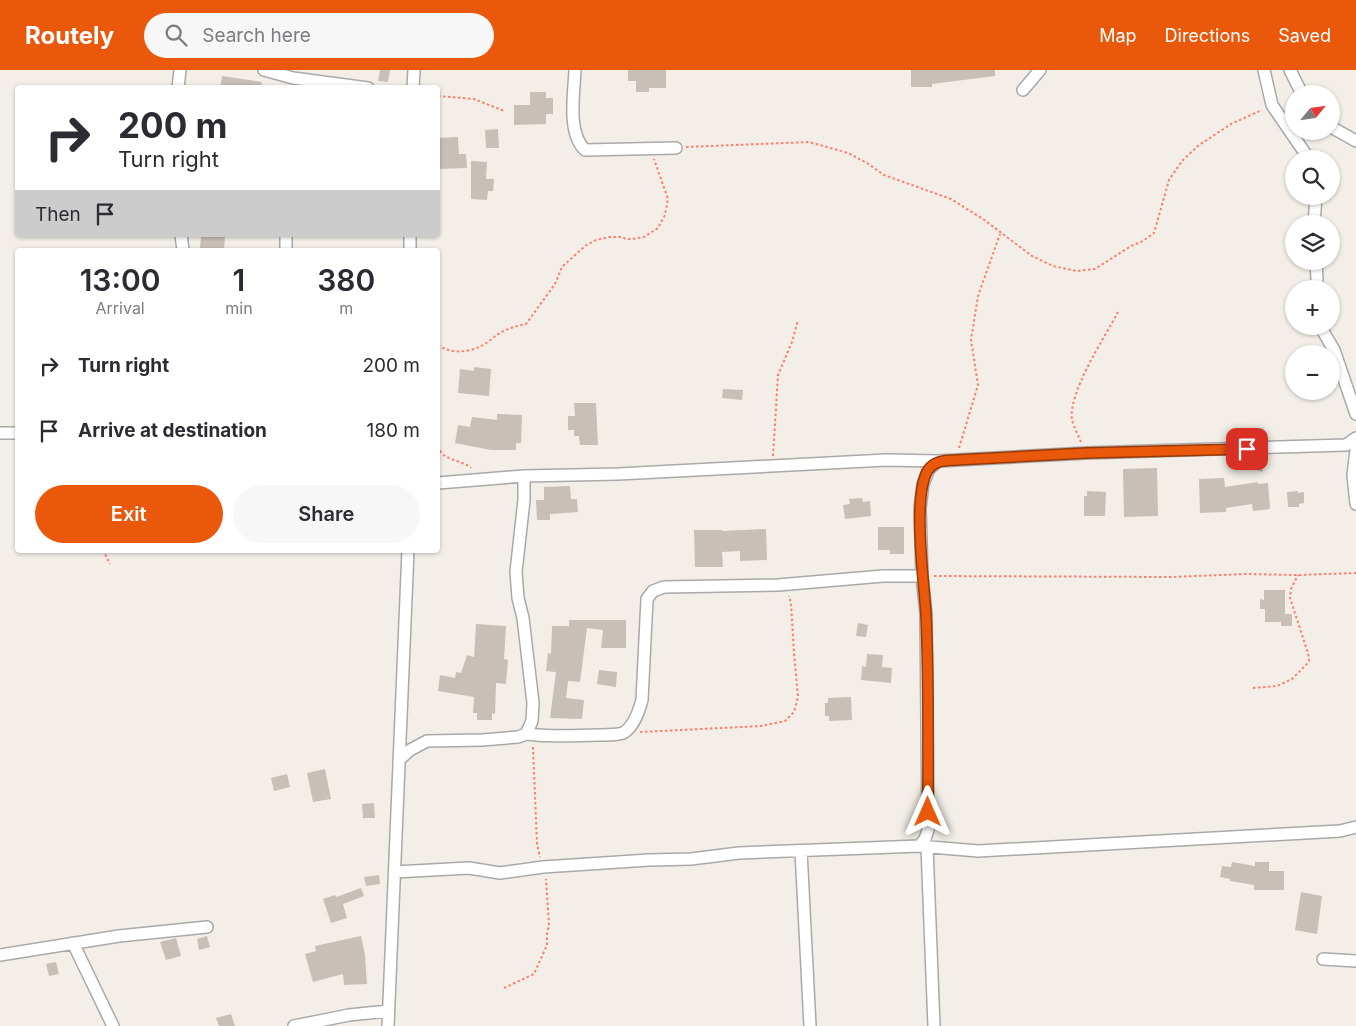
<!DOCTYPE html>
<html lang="en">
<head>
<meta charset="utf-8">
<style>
	:root { --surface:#fff; --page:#f7f7f7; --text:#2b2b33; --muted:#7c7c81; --accent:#ea580c }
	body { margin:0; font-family:Inter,sans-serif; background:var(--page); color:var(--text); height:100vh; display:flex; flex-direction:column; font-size:19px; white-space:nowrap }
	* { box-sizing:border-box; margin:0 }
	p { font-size:16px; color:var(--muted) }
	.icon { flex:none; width:28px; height:28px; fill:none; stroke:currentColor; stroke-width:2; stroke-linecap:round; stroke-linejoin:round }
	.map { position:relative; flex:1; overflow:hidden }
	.side { position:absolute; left:15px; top:178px; width:425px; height:305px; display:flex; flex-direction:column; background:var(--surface); border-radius:5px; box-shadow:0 1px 4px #0004 }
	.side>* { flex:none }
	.hud { position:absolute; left:15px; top:15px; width:425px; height:152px; border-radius:5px; box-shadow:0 1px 4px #0004; background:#fff; color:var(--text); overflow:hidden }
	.needle { width:32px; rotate:61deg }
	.fabs { position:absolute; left:1285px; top:15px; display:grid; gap:10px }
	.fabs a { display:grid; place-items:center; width:55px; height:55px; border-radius:50%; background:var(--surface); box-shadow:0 1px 4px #0004; font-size:25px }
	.pin { position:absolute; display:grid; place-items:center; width:42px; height:42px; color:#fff; margin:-21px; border-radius:10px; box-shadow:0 2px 8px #0006 }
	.me { position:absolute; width:55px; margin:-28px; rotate:0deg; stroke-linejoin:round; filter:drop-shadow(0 0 4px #0008) }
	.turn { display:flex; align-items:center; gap:18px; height:105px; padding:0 20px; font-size:22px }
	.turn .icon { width:65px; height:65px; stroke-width:2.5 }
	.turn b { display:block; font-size:35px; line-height:42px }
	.then { display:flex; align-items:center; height:48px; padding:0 20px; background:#0003; gap:10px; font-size:19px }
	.eta { display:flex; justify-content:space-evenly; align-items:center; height:85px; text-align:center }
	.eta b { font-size:30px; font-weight:600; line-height:35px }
	.cta { display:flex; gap:10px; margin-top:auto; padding:10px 20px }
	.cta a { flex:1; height:58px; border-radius:30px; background:var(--accent); color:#fff; font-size:20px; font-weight:600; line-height:58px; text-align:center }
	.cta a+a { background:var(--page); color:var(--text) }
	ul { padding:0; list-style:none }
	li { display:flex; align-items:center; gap:15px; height:65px; padding:0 20px }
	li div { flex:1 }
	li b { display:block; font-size:19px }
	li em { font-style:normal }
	header { display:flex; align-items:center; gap:30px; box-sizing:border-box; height:70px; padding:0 25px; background:var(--accent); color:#fff }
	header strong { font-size:24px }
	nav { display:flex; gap:28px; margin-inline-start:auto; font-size:18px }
	.search { width:350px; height:45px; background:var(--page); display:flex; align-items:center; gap:12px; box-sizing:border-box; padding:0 18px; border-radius:28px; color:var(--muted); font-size:19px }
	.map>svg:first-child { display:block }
	.building { fill:#c8bfb7 }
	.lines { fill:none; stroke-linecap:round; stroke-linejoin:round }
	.minor-casing { stroke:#a9a9a9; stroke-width:14 }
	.path { stroke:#ff7d6d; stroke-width:2; stroke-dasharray:2.5 2.5; stroke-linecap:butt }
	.minor { stroke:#fff; stroke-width:11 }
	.route-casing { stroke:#983908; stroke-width:12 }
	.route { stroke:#ea580c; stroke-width:9 }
</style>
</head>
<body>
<header>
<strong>Routely</strong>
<div class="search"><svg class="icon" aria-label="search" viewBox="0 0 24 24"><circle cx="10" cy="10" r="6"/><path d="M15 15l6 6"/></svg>Search here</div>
<nav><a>Map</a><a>Directions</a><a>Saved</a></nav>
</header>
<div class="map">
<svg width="1356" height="956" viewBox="0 0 1356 956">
	<rect width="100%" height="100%" fill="#f3efe8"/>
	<path class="building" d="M380,0H390L388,12L378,11Z
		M628,0H666V18H649V22H636V11H628Z
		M911,0H995V6L932,14V17H911Z
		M222,6L262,12L261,18H220Z
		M530,22H546V28H553V44H546V54L514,55V35H530Z
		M498,59L499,78H486L485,60Z
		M458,67L459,84H466L467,98L438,99V68Z
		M471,91L487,92L486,109H494L493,121H488L487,130L471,129Z
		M205,165H225L224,180H205V178H200L201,167H205Z
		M474,297L491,299L489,326L458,323L460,299L474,301Z
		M723,319L743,320L742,330L722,328Z
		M574,333H596L598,375H580L579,366H574V360H568V346H575Z
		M497,344L522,345L521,373H516V380H491L455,373L458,355L470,357L472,347L497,350Z
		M1258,386L1266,389L1262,402L1254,399Z
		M1157,398L1158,446L1124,447L1123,399Z
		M1224,408L1225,417L1258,412V414L1268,413L1270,439L1253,441L1252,434L1226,438V442L1200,443L1199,409Z
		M570,416L571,429H577L578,442L550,444V450H537L536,430H544V417Z
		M1087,421L1106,422L1105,446H1084V426H1087Z
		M1298,421V423L1304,422V433L1299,434V437H1288L1287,422Z
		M862,428L863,432L870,431L871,446L845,449L843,435L850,434L849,429Z
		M878,457H904V484H890V480H878Z
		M766,459L767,490L740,491V481L722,482L723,497H695L694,460H722V461Z
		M1264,520H1285V544H1292V556H1281V552H1265V539H1260V529L1264,530Z
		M569,550H626V578H601L603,560L587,558L580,612L568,611L566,628L584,630L582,649L550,648L556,602L546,601L548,583L551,584L552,556H569Z
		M858,553L868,555L866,567L856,566Z
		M476,554L506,556L504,589L508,590L506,614L496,613L495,644L492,643V650H477V643H473L474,627L438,621L440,605L455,608L456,602L461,603L467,585L474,587Z
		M867,584L883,585L882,597L892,598L891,613L861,610L862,596L866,597Z
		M599,600L617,602L616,617L597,614Z
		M851,627L852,650L829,651V646H825V633H828V628Z
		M325,699L331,729L313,732L307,703Z
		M287,704L290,717L274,721L271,708Z
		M374,733L375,748H363L362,734Z
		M1232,792L1255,796V792H1269V801H1284V820H1254V815L1230,811V809L1220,807L1222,796L1231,797Z
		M379,805L380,814L366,816L364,807Z
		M361,818L364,826L343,834L347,848L331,853L323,829L335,825L336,827Z
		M1301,822L1322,826L1317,864L1295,860Z
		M207,866L210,877L199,880L197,869Z
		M361,866L365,885L367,914L344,915L343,904L313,912L305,884L316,881L315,876Z
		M176,868L181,886L166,890L160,872Z
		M56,892L59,904L49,906L46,894Z
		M231,944L235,956H219L216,948Z"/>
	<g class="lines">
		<g class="minor-casing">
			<path id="minor" d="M264,0L293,8L368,18
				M575,0C574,24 567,63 585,80L676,78
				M1264,0L1272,35L1309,89
				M1290,0L1302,24
				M178,18L180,0
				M413,18L414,0
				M1023,20L1040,0
				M1331,57L1356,71
				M1314,154L1316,126
				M181,165L183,180
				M286,180V165
				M410,180V165
				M1316,191L1317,209L1316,219
				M1320,256L1334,280L1356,344
				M0,363H18
				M1356,380L1353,405L1356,434
				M438,413L524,406L618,404L886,390L938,391
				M526,664C550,667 575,666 599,665C606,665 617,665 623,663C634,657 639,641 642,630L647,529L653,521L664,517L778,515L883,506H922
				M400,689L410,680L427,671L482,670L518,667L526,664L532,651L533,633L523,548L518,528L516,502L524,430V406
				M919,776L925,769L928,760L926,544L922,506L920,438L923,414L929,399L938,391L1086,383L1346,375L1356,368
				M927,777L934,956
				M801,781L810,956
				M395,802L469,798L500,803L543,797L649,790L691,789L739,783L868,778L919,776L978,781L1340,761L1356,757
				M73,873L113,956
				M0,885L119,866L207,857
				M1323,889L1356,891
				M294,956L349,945L388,941
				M388,956L408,480"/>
		</g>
		<path class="path" d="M438,26L474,29L504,41
			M686,77L809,72L848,83L867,93L884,105L951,129L983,149L1032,186L1053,196L1077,201L1095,199L1131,176L1143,171L1154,163L1169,110L1182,91L1199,75L1231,54L1262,40
			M135,179L156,180
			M438,275C451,284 469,283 483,275C489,272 494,266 500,263C508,258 517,256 526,254L555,214L562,197L585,176L596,170L609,167H622L626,169H632L644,167L658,158L665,145L668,129L654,89
			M1081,372C1078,365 1074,357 1072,350C1068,322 1105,267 1118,242
			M438,376C442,391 460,389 471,398
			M959,378L978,315L971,270L978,226L1000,164
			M773,386L778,305L792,272L798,250
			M103,480L110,494
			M934,506L1171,507L1245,504L1298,505L1356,503
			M1253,618L1277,616L1292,609L1306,595L1309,591L1308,583L1290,528L1291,519L1298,505
			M640,662L761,656L785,651L794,642L798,627L794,583L791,533L789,526
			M533,677L537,774L540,787
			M504,918L534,904L547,875V864L549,855L546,809"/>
		<use href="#minor" class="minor"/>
	</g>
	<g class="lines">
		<g class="route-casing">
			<path id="route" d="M928,742C928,677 929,610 926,544C924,512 912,426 928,400C935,390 945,391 956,390L1086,383L1247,379"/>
		</g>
		<use href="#route" class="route"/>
	</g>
</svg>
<div class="fabs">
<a><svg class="needle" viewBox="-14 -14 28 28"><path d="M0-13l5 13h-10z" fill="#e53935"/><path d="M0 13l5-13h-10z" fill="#7c7c81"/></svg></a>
<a><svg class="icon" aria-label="search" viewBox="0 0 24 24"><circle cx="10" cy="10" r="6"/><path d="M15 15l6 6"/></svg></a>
<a><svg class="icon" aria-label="layers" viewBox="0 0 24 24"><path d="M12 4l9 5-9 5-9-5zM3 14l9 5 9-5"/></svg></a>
<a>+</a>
<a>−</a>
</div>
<div class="pin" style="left:1247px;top:379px;background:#d93025"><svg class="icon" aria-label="arrive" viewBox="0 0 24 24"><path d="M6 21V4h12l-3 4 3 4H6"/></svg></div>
<svg class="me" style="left:928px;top:742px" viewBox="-20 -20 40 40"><path d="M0-17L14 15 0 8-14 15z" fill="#ea580c" stroke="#fff" stroke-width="4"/></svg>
<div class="hud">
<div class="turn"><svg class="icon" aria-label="right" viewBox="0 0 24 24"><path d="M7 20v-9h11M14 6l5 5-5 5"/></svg><div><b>200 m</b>Turn right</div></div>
<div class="then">Then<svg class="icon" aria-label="arrive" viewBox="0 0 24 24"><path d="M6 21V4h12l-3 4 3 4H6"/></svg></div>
</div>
<section class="side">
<div class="eta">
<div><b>13:00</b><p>Arrival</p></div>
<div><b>1</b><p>min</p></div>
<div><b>380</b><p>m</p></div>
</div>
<ul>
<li><svg class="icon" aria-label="right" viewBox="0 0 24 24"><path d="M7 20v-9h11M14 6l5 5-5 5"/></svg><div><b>Turn right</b></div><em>200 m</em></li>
<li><svg class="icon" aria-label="arrive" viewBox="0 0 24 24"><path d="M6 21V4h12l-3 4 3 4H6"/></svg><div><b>Arrive at destination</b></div><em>180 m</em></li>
</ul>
<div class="cta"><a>Exit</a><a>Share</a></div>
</section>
</div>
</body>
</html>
